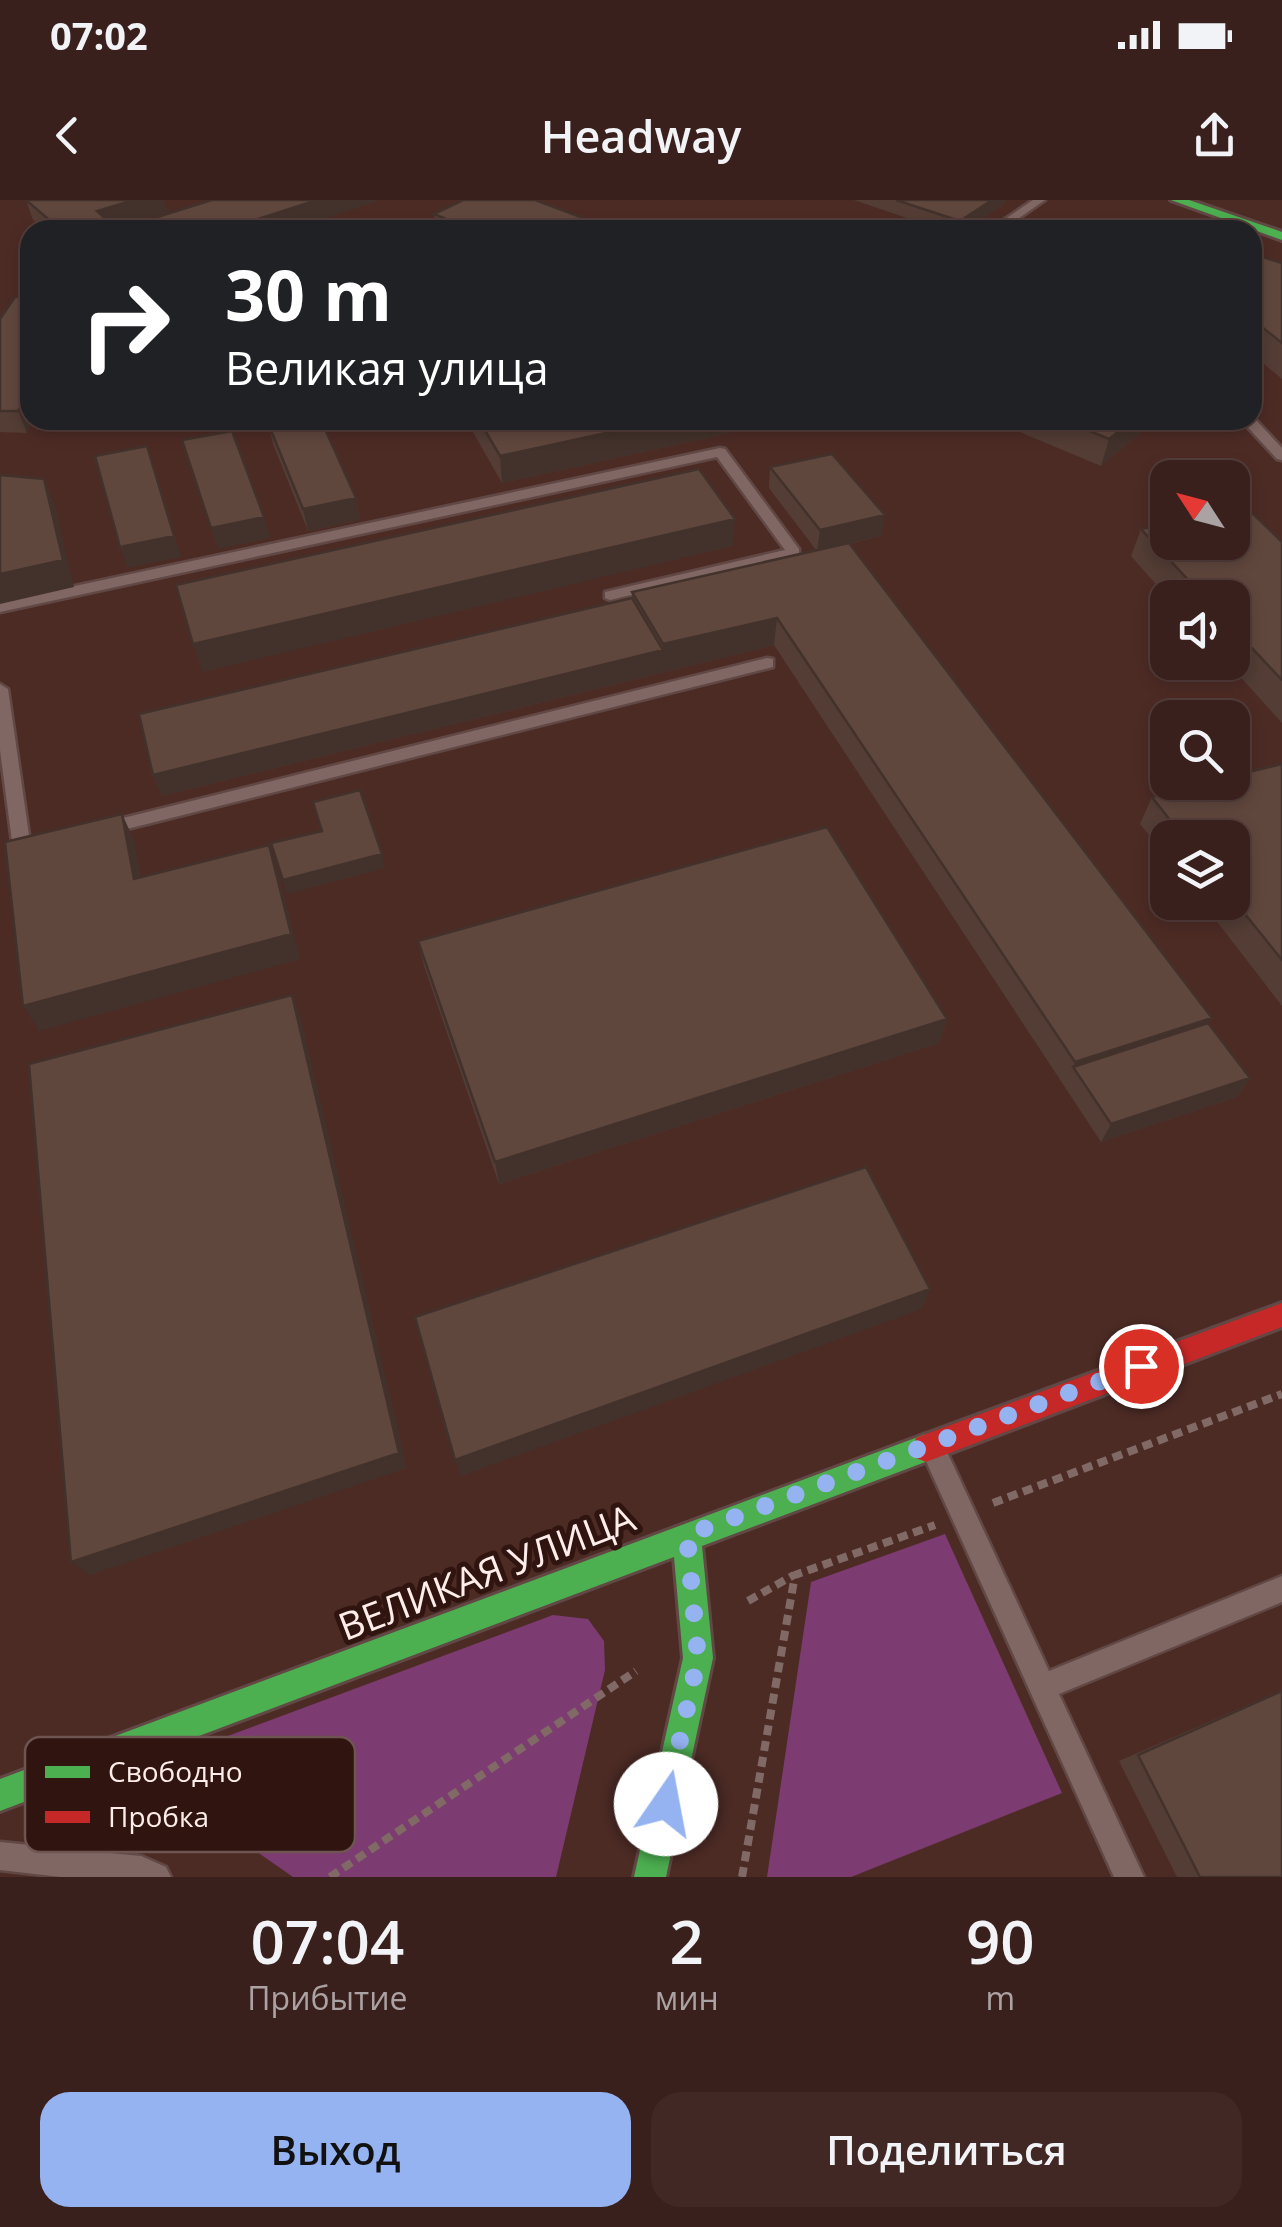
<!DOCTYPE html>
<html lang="ru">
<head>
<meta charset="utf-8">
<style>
	:root { --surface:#3a201c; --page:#412825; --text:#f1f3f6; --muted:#aba3a3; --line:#543e3b; --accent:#95b2f1 }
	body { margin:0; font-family:"Open Sans",sans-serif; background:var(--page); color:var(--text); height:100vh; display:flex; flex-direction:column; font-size:38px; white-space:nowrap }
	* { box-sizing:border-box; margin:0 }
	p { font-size:32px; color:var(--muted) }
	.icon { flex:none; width:55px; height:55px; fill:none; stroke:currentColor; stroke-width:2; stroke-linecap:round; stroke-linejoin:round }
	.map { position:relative; height:1677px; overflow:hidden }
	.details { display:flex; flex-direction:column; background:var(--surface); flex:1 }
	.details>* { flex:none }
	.banner { position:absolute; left:20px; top:20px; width:1242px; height:210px; border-radius:30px; box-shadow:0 5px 15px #0003,0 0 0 2px var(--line); background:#202124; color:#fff; overflow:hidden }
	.needle { width:65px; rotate:306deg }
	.controls { position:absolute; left:1150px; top:260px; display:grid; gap:20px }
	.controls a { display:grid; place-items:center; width:100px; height:100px; border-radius:20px; background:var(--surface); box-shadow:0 5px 15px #0003,0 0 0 2px var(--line); font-size:50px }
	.pin { position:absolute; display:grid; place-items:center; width:85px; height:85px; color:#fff; margin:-42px; border:5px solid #fff; border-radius:50%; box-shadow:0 2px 10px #0007 }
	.me { position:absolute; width:110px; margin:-55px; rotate:12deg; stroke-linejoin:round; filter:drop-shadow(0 0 8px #0008) }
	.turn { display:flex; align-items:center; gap:35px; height:210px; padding:0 40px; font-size:45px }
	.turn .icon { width:130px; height:130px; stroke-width:2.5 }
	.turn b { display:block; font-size:70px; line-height:85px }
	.eta { display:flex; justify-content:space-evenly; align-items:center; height:170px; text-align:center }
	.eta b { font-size:60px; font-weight:600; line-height:70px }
	.action { display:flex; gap:20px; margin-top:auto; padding:20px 40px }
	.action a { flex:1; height:115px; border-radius:30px; background:var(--accent); color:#111; font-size:40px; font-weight:600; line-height:115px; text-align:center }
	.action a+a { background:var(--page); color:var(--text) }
	.status { display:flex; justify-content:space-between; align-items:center; height:70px; padding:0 50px; background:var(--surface); direction:ltr }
	.status svg { height:28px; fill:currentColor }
	header { display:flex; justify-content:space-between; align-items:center; height:130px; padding:0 40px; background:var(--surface); font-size:45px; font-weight:600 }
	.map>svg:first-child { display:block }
	.green { fill:#7c3b71 }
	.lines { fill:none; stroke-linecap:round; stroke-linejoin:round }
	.lane-casing { stroke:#614845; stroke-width:5 }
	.fast-casing { stroke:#614845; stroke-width:6 }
	.jam-casing { stroke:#614845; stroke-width:6 }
	.path { stroke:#816966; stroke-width:8; stroke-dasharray:10 6; stroke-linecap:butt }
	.lane { fill:#816763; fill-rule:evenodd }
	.fast { fill:#4caf50; fill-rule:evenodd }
	.jam { fill:#c62828; fill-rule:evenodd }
	.wall { fill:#533d35 }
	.shaded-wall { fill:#43322b }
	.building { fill:#60473e; stroke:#43322b; stroke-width:2.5 }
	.route { stroke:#95b2f1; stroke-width:18; stroke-dasharray:0 32.4 }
	.labels { text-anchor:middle; stroke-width:10; stroke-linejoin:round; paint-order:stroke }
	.near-street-label { font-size:38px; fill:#feedea; stroke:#30140f }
	.key { fill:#30140f; stroke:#6e5551; stroke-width:2.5 }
	.key-label { font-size:28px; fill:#feedea }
</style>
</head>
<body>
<div class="status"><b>07:02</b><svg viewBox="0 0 49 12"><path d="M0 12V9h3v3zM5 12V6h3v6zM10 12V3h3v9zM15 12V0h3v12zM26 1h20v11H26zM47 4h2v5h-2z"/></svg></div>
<header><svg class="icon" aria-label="back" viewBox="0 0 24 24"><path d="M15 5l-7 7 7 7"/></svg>Headway<svg class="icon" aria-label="share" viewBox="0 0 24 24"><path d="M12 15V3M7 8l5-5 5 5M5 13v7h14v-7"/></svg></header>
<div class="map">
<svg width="1282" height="1677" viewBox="0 0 1282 1677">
	<rect width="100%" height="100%" fill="#4d2b25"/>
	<path class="green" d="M945,1334L1062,1593L851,1677H767L811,1382Z
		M553,1415L588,1419L604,1441L605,1470L556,1677H293L236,1637L56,1600Z"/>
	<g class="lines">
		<g class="lane-casing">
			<path id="lane" d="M1033,0H1045L1002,30H989Z
				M1253,217L1282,248V260L1277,259L1241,220H1252Z
				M720,248L725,249L799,349V355L610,400L605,398V392L785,350L717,257L0,412V402Z
				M767,458L773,459V467L103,635L94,629L103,623Z
				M0,484L8,489L31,649L22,656L13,649L0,550Z
				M933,1238L942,1241L1049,1471L1282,1376V1402L1059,1494L1144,1677H1114L921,1250L924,1241Z
				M0,1642L141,1656L166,1667L171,1677H61L0,1670Z"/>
		</g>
		<g class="fast-casing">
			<path id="fast" d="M1171,0H1189L1282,32V40Z
				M926,1234L936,1238L940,1248L936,1258L702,1346L713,1458L666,1677H634L683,1458L674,1357L0,1611V1579Z"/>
		</g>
		<g class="jam-casing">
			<path id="jam" d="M1282,1103V1127L926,1262L916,1258L912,1248L916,1238L926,1234Z"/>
		</g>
		<path class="path" d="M993,1303L1282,1194
			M748,1401L794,1375
			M330,1677L636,1471
			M742,1677L795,1375L935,1325"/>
		<use href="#lane" class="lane"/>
		<use href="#fast" class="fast"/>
		<use href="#jam" class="jam"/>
	</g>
	<path class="wall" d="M26,0L168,12L111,28V30H45L33,20Z
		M854,0H1005L1004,4L965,30H942Z
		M434,14L610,30H436Z
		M1252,54L1282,63V179L1252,154Z
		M0,119L27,233L0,232Z
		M466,220H789L502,283Z
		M991,220H1147L1143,231L1101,266Z
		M268,223L356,298L360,320L308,331L273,244Z
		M770,267L881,336L849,344L1250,878L1237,897L1101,942L774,445L162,596L153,575L632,398V392L816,350L769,288Z
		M1141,329L1282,342V523L1227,462H1232V398H1168L1131,356Z
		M1282,564V806L1202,702H1232V638H1168V659L1140,624L1152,597Z
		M418,741L947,819L939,843L499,984L424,766Z
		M1282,1490V1677H1177L1119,1561Z"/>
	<path class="shaded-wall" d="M134,0H164L168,12L111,28V30H80L97,11Z
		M317,0H381L290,30H224Z
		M992,0H1005L1004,4L965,30H958L960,21Z
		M30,192V220H34L27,233L18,211Z
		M666,220H789L502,283L500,256Z
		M1133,220H1147L1143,231L1101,266L1109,239Z
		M147,246L181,357L128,368L120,347Z
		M44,279L55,306L74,387L0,404V374Z
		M356,298L360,320L308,331L303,309Z
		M885,315L881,336L817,351L820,330Z
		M264,317L270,338L218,349L211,328Z
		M735,319L733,346L202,472L193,444Z
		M777,418L774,445L162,596L153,575L663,450V444Z
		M122,614L134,640L146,705L134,679Z
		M269,645L278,671L300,759L39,831L23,806Z
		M382,654L385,668L287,694L283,680Z
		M292,795L301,819L407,1268L90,1375L71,1362Z
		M1212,818L1197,842L1073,867L1075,862Z
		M947,819L939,843L499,984L495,962Z
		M1250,878L1237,897L1101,942L1111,924Z
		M930,1089L922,1109L461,1276L455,1260Z"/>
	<path class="building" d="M26,0H134L97,11L109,22L80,30H61Z
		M212,0H317L224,30H146L138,23Z
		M463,0H535L610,28L606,30H472L434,14Z
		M896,0H992L960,21Z
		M1252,54L1282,63V143L1252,119Z
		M15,97H30V192L18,211H0V119Z
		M284,220H321L356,298L303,309L268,223Z
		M479,220H666L500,256Z
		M1063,220H1133L1109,239Z
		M232,231L264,317L211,328L182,240Z
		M147,246L174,336L120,347L95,256Z
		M832,254L885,315L820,330L770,267Z
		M699,269L735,319L193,444L176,385Z
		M0,275L44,279L63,360L0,374Z
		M1247,308L1282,342V480L1232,427V398H1205L1141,329L1168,324V342H1232V310Z
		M849,343L1212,818L1075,862L777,418L663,444L632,392Z
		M632,398L663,450L153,575L139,514Z
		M1282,564V760L1232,698V638H1184L1152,597L1209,582H1232V576Z
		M360,590L382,654L283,680L271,643L322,631L313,602Z
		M122,614L134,679L269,645L291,734L23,806L5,642Z
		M827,627L947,819L495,962L418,741Z
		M292,795L399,1253L71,1362L29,864Z
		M1208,823L1250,878L1111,924L1073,867Z
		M866,967L930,1089L455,1260L415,1117Z
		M1282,1491V1677H1200L1138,1555Z"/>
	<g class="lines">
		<path class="route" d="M666,1604L698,1458L687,1335L1141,1166"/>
	</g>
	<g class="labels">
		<g class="near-street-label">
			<text transform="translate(487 1373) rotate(-21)" y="13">ВЕЛИКАЯ УЛИЦА</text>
		</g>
	</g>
	<rect x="25" y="1537" width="330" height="115" rx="15" class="key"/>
	<rect x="45" y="1566" width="45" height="12" fill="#4caf50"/>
	<rect x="45" y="1611" width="45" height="12" fill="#c62828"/>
	<g class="key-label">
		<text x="108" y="1582">Свободно</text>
		<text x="108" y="1627">Пробка</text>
	</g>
</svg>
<div class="controls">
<a><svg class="needle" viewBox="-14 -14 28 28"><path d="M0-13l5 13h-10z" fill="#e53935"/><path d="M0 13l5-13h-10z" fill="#aba3a3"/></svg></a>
<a><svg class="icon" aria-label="sound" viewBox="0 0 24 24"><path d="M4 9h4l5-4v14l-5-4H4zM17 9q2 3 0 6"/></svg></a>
<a><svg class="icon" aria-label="search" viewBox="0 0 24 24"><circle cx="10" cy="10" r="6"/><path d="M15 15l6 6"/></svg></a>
<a><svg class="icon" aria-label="layers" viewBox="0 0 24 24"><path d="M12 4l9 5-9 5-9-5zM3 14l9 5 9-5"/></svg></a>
</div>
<div class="pin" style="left:1141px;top:1166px;background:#d93025"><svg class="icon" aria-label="arrive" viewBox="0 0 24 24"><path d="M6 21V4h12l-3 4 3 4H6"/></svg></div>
<svg class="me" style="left:666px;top:1604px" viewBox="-20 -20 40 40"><circle r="19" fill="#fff"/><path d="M0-13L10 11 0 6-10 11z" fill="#95b2f1"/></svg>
<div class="banner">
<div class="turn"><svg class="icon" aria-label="right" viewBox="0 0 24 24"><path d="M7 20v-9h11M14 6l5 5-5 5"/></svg><div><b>30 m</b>Великая улица</div></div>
</div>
</div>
<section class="details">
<div class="eta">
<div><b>07:04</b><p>Прибытие</p></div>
<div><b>2</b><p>мин</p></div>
<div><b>90</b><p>m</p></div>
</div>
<div class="action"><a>Выход</a><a>Поделиться</a></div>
</section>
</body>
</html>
